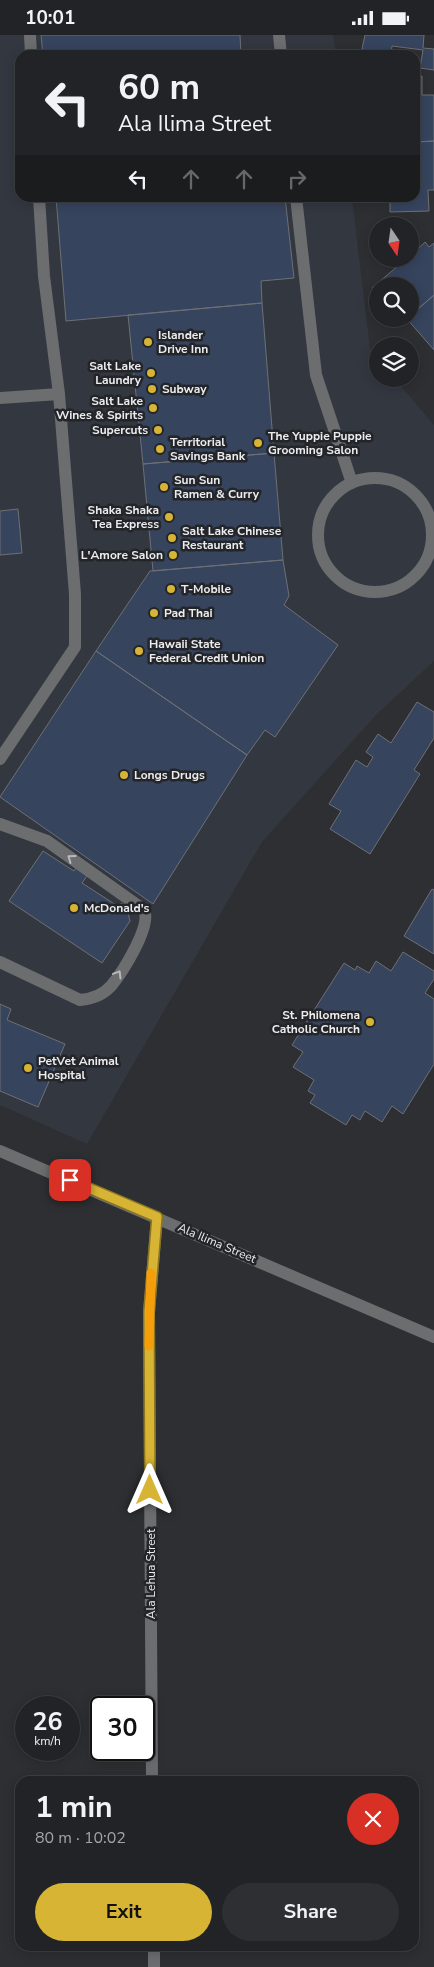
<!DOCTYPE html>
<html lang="en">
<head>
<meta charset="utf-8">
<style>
	:root { --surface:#222326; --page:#2e2f32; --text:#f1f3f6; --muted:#a2a4a7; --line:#3f4043; --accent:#d7b434 }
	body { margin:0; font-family:"Nunito Sans",sans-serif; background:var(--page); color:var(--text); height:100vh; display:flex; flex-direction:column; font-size:19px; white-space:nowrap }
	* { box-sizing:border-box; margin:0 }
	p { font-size:16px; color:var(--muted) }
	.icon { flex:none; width:28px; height:28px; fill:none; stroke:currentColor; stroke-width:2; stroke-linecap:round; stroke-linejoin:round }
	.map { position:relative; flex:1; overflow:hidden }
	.drawer { position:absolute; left:15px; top:1741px; width:404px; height:175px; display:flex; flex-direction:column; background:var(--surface); border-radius:15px; box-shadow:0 2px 12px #0003,0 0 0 1px var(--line) }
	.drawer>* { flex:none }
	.banner { position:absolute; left:15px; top:15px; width:405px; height:152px; border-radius:15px; box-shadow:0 2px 12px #0003,0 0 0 1px var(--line); background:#222326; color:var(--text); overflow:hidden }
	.needle { width:32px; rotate:167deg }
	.buttons { position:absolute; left:369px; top:182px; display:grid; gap:10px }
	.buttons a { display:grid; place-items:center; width:50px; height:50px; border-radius:50%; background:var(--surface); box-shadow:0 2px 12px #0003,0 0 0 1px var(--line); font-size:25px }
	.speed { position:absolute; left:15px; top:1661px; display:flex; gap:10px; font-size:25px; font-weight:700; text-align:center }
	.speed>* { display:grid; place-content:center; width:65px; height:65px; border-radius:50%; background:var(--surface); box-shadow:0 2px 12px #0003,0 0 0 1px var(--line); line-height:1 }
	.speed small { font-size:12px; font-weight:400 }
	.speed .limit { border:2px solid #111; border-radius:8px; background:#fff; color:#111 }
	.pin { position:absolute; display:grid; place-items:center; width:42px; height:42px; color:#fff; margin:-21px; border-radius:10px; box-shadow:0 2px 8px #0006 }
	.me { position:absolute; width:55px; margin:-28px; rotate:0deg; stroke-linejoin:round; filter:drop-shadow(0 0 4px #0008) }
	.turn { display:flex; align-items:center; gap:18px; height:105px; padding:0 20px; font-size:22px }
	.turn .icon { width:65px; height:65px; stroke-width:2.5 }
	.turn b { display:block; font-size:35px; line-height:42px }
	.lanes { display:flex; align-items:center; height:48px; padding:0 20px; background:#0003; justify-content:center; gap:25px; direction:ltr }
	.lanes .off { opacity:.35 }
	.round { display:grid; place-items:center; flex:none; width:52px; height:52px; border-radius:26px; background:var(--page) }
	.head { display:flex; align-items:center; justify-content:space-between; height:85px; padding:0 20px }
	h1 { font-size:30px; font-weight:700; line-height:38px }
	.action { display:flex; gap:10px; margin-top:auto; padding:10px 20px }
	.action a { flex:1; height:58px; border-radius:30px; background:var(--accent); color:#111; font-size:20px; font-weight:700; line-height:58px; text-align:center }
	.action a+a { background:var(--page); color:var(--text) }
	.status { display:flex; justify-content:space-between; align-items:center; height:35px; padding:0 25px; background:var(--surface); direction:ltr }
	.status svg { height:14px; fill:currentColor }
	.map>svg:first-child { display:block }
	.built { fill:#333840 }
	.building { fill:#36445e; stroke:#6e7074 }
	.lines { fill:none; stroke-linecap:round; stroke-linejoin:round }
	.minor { stroke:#6c6d6f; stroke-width:12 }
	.oneway { stroke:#b8b9bc }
	.route-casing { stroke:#8c7522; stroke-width:12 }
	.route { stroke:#d7b434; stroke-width:9 }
	.slow { stroke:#f59e0b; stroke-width:9 }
	.poi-dot { fill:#d7b434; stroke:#232528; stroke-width:2 }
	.labels { text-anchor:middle; stroke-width:5; stroke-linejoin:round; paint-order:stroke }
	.poi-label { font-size:12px; font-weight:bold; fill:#ebecef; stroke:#232528; text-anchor:start }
	.street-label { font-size:12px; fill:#ebecef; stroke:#232528 }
</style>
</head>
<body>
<div class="status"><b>10:01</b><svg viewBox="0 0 49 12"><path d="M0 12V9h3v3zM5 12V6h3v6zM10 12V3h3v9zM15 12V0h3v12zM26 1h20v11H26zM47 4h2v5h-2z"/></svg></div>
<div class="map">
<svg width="434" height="1932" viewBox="0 0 434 1932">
	<rect width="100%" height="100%" fill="#2d2f32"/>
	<path class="built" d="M0,0H333L336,20H20V162L352,163L370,314L377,323L378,344H395L434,390V626L376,680L262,807L87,1109L0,1070Z"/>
	<path class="building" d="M41,0H240L241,20H43Z
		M365,0H424L423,13L434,14V35L420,33L423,15L392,11L391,19L362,14Z
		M415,41H422V60H434V106L415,107Z
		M434,106V155H428L429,176L390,177V162H415V107Z
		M56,162H285L294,243L261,246L262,268L66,286Z
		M425,207L429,212L434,208V260L410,281V251H378V259L372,253L406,224H410V221Z
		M434,260V315L407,284H410V281Z
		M262,268L274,418L143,429L128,280Z
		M274,418L283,525L153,536L143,429Z
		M18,474L22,518L0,520V476Z
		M283,525L289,561L284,570L338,610L275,702L265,695L247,720L96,616L150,536Z
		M96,616L247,720L153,869L0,762Z
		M417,667L434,677V703L414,735L420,739L370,819L330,794L341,776L329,769L356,725L367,732L373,722L366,717L378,699L391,708Z
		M43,816L74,836L76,833L87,841L82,848L119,872L121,868L130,874L128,878L130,886L102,928L9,866Z
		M432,854L434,855V919L404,901Z
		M403,917L434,936V944L425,958L434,964V1029L403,1079L392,1071L382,1087L365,1076L360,1085L352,1080L346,1090L310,1068L315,1060L308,1056L314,1045L293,1032L303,1017L292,1010L344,928L355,935L357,931L369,938L376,926L391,936Z
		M0,969L11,974L7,985L65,1009L38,1072L0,1056Z"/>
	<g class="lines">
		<path class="minor" d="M30,0L31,20
			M279,0L281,20
			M296,162L316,340L352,448
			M0,363L59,359
			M318 500a57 57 0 1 1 114 0a57 57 0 1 1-114 0Z
			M0,724L75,612V559L59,359L44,241L39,162
			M0,789L47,806L144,875C152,891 122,938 111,951C102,961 92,964 80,965L0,927
			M0,1116L434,1302
			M152,1746L149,1277L157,1182
			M154,1911V1932"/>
	</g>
	<defs><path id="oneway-chevron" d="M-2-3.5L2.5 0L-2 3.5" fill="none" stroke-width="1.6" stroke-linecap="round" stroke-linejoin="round" transform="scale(1.25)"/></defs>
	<g class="oneway">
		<use href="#oneway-chevron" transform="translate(71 823) rotate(-144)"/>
		<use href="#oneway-chevron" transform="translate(118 939) rotate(-59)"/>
	</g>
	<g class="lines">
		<g class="route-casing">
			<path id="route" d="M70,1145L157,1182L149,1277L150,1455"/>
		</g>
		<use href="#route" class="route"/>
		<path class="slow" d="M149,1311L151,1238"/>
	</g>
	<g class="poi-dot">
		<circle cx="148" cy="307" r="5"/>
		<circle cx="151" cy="338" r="5"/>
		<circle cx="152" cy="354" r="5"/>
		<circle cx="153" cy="373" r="5"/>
		<circle cx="158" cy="395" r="5"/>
		<circle cx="258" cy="408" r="5"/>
		<circle cx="160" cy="414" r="5"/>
		<circle cx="164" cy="452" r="5"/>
		<circle cx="169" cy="482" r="5"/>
		<circle cx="172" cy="503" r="5"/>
		<circle cx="173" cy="520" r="5"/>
		<circle cx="171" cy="554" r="5"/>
		<circle cx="154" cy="578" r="5"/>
		<circle cx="139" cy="616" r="5"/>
		<circle cx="124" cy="740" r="5"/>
		<circle cx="74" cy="873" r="5"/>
		<circle cx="370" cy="987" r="5"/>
		<circle cx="28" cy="1033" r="5"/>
	</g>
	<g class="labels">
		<g class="poi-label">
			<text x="158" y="304">Islander<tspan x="158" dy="14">Drive Inn</tspan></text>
			<text x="141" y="335" text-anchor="end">Salt Lake<tspan x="141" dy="14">Laundry</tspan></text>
			<text x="162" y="358">Subway</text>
			<text x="143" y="370" text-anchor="end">Salt Lake<tspan x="143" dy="14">Wines &amp; Spirits</tspan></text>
			<text x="148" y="399" text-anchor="end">Supercuts</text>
			<text x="268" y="405">The Yuppie Puppie<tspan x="268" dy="14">Grooming Salon</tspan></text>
			<text x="170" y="411">Territorial<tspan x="170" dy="14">Savings Bank</tspan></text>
			<text x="174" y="449">Sun Sun<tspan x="174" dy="14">Ramen &amp; Curry</tspan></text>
			<text x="159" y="479" text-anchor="end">Shaka Shaka<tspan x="159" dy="14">Tea Express</tspan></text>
			<text x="182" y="500">Salt Lake Chinese<tspan x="182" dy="14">Restaurant</tspan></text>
			<text x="163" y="524" text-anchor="end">L'Amore Salon</text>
			<text x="181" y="558">T-Mobile</text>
			<text x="164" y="582">Pad Thai</text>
			<text x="149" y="613">Hawaii State<tspan x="149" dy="14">Federal Credit Union</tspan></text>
			<text x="134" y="744">Longs Drugs</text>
			<text x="84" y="877">McDonald's</text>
			<text x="360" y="984" text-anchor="end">St. Philomena<tspan x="360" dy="14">Catholic Church</tspan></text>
			<text x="38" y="1030">PetVet Animal<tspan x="38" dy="14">Hospital</tspan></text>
		</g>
		<g class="street-label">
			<text transform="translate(217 1208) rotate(23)" y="4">Ala Ilima Street</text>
			<text transform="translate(151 1539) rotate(-90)" y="4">Ala Lehua Street</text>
		</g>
	</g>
</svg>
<div class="buttons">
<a><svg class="needle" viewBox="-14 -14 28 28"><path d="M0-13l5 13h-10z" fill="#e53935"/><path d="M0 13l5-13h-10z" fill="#a2a4a7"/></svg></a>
<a><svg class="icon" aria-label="search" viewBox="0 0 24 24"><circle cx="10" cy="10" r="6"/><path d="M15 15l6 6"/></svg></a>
<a><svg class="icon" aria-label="layers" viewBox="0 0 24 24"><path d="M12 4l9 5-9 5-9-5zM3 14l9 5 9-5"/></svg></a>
</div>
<div class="speed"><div>26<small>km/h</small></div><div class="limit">30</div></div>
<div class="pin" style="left:70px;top:1145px;background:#d93025"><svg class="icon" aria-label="arrive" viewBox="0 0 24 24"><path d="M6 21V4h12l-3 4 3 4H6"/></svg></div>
<svg class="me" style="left:150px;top:1455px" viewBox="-20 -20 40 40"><path d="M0-17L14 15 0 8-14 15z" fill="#d7b434" stroke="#fff" stroke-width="4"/></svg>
<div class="banner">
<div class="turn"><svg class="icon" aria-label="left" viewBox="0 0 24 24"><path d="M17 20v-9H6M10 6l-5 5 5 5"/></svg><div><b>60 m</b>Ala Ilima Street</div></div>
<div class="lanes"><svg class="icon" aria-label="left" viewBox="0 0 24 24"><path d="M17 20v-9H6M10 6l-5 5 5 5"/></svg><svg class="icon off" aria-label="ahead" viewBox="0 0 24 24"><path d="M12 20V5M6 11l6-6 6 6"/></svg><svg class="icon off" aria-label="ahead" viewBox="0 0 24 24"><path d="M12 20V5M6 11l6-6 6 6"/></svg><svg class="icon off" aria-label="right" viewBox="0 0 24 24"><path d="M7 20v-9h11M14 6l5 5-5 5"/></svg></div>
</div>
<section class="drawer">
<div class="head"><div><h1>1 min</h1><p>80 m · 10:02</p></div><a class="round" style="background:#d93025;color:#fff"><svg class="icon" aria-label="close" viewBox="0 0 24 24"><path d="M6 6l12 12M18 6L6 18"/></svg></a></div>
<div class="action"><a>Exit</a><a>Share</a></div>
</section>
</div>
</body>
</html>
